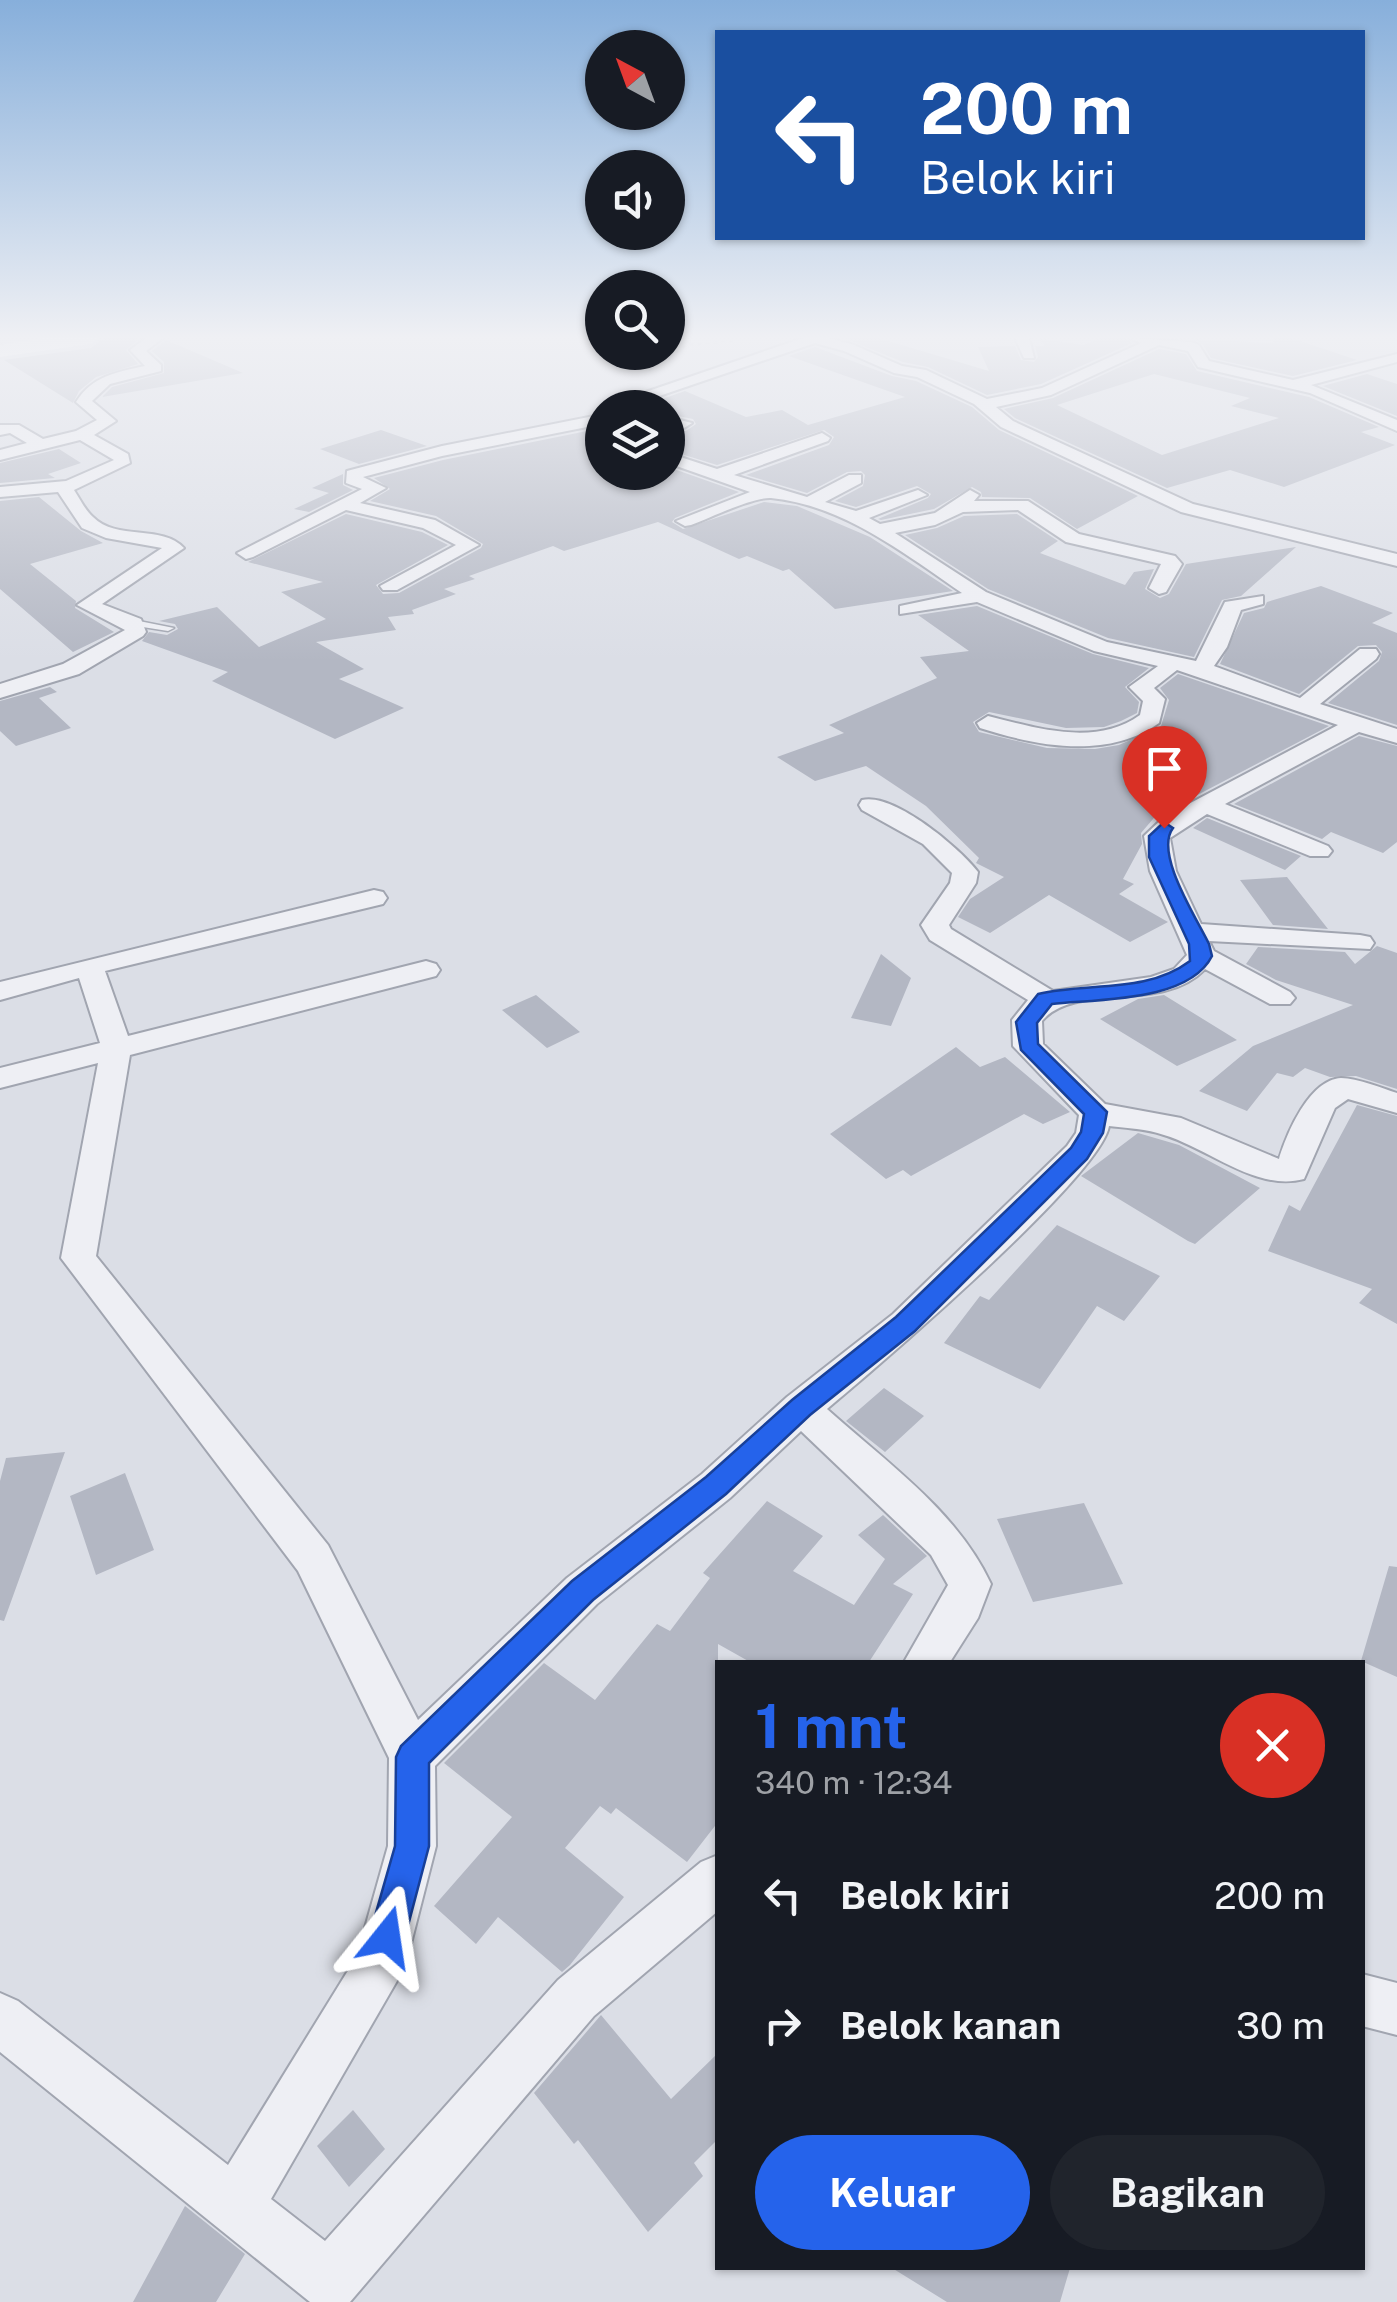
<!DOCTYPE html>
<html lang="id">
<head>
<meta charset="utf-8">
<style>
	:root { --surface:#171b24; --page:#20242c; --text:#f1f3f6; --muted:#9ea1a6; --accent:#2563eb }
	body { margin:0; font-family:"Public Sans",sans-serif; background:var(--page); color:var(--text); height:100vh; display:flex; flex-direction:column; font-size:38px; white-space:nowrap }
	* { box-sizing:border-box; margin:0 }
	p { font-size:32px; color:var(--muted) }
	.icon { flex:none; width:55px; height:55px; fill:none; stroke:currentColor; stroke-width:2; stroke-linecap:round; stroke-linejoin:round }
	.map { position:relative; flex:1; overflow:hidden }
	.panel { position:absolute; left:715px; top:1660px; width:650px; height:610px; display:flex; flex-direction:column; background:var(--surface); border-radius:0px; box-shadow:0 2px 8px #0004 }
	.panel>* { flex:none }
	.top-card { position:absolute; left:715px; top:30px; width:650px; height:210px; border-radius:0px; box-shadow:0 2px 8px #0004; background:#1a4fa0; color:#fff; overflow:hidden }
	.needle { width:65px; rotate:319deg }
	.controls { position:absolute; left:585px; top:30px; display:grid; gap:20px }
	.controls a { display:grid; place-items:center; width:100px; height:100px; border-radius:50%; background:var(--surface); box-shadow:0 2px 8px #0004; font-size:50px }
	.pin { position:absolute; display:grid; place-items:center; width:85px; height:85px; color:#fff; margin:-102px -42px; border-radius:50% 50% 50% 0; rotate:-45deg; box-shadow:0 0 10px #0007 }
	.pin .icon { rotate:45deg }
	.me { position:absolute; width:110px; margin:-55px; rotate:15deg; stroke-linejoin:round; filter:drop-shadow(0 0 8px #0008) }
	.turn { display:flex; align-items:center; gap:35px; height:210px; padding:0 40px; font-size:45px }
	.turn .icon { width:130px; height:130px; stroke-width:2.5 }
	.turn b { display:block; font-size:70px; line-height:85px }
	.round { display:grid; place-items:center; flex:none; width:105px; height:105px; border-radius:52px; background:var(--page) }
	.overview { display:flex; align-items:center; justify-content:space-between; height:170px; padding:0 40px }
	h1 { font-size:60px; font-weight:700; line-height:75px; color:var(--accent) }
	.action { display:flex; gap:20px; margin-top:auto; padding:20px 40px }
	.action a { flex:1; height:115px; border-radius:60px; background:var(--accent); color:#fff; font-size:40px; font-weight:700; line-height:115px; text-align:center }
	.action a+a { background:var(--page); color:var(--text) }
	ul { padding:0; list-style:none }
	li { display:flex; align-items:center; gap:30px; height:130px; padding:0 40px }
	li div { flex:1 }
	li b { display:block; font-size:38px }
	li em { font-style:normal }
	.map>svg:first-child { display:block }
	.building { fill:#b3b7c3; fill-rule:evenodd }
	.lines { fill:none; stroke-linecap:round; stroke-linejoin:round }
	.lane-casing { stroke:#a1a5b0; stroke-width:3 }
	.street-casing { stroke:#a1a5b0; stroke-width:4 }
	.path { stroke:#babcc4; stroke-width:2.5; stroke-dasharray:4 4; stroke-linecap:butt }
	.lane { fill:#eeeff4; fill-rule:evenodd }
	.street { fill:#eeeff4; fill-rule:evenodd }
	.secondary { fill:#fff; fill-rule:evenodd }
	.route { fill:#2563eb; stroke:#184099; stroke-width:2.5 }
</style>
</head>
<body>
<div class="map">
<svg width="1397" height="2302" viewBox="0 0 1397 2302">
	<rect width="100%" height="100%" fill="#dbdee6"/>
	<path class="building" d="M104,338H139L126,350L138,364L96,377L79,391L73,403L4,360L91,348Z
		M844,338H878L989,371L978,347L1015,346L1021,360L1034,362L1038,357L1035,346H1045L1038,338L1083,345L1101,338H1126L1132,343L1041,384L987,395L928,367L903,362Z
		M1274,338H1291L1357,360L1293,376L1211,358L1202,343L1192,339L1273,343Z
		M166,340L243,373L102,397L112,387L164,373V362L152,351Z
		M815,347L892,376L916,381L972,407L999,430L1138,496L1077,529L1030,498L982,497L981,492L972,487L934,509L881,520L878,519L928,498L931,494L917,486L856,507L835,501L863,486L865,475L861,471L847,472L807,493L746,475L829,445L834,437L824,430L717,465L668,450V431H686L696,424L693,419L668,414V408H637L685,391L746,417L782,410L808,425L905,397L789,356Z
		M1159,349L1186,354L1197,371L1309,397L1379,427L1361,432L1395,445L1284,487L1230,470L1167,488L1015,418L1004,409L1053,398ZM1154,374L1250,398L1231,406L1279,418L1162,455L1057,405Z
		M1367,374L1397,384V416L1323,386Z
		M381,430L427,446L359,464L320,449Z
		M592,430L602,433V472H668V467L739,492L675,518L672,522L683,529L764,502L797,506L870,537L953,591L835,609L789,569L783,571L747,556L739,559L658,522L564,551L553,546L469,576L475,579L444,589L456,594L412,610L414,614L388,617L396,630L316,642L364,669L339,679L404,708L335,739L212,681L228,672L142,641L149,632L167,635L178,629L175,624L159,621L217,607L259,647L326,619L281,592L323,582L248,562L346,514L422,532L448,545L376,585L383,594L399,593L481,548L483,544L436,516L370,501L390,489L374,478L443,460Z
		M59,449L81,463L48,474L55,478L0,483V463Z
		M343,474V485L353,490L309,512L294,509L329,493L312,488Z
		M39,497L81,531L103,543L30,564L76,601L75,608L114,632L73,652L0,589V501Z
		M1017,514L1058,541L1040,553L1125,585L1134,572L1154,569L1145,589L1160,598L1169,594L1186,564L1296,547L1241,596L1222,600L1194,657L1108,638L988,589L905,535L937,528L964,516Z
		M1321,586L1393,613L1372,623L1397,633V725L1328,703L1379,661L1382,652L1376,645L1358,646L1299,694L1220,664L1244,613L1264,608L1267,602Z
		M977,606L1093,654L1149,668L1125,687L1139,702L1137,713L1121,721L1104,727L1066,728L989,712L973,722L979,732L1047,748L1095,749L1119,745L1161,726L1169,700L1160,688L1178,674L1329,726L1163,813L1159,812L1141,833L1142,844L1123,879L1134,884L1119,894L1168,922L1130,942L1049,895L990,933L958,917L970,899L1004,877L976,863L979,858L926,806L866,766L815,781L777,757L844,733L829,725L937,678L920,657L969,651L918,615Z
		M50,687L57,692L39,698L71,728L16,746L0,731V701Z
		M1359,736L1397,746V842L1383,853L1331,832L1322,839L1234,804Z
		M1207,818L1301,856L1285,870L1193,828Z
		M1287,877L1328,929L1273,925L1240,880Z
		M1377,946L1397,953V1089L1356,1076L1330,1077L1305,1068L1293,1077L1277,1073L1247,1111L1199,1091L1253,1046L1353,1005L1276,980L1246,964L1258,947L1345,952L1355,964Z
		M881,954L911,978L891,1026L851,1018Z
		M536,995L580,1032L547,1048L502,1010Z
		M1164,995L1237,1040L1177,1066L1100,1019L1138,999Z
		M956,1047L980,1067L1005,1057L1070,1112L1043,1124L1024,1114L911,1176L903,1170L886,1179L830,1134Z
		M1357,1105L1397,1116V1324L1359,1303L1372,1289L1268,1251L1289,1205L1300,1211Z
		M1138,1133L1179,1145L1260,1188L1195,1244L1188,1241L1081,1176Z
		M1057,1225L1160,1276L1124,1321L1097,1306L1040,1389L944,1343L980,1296L989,1300Z
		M884,1388L924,1416L885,1452L846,1421Z
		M65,1452L4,1621L0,1620V1481L6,1458Z
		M125,1473L154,1550L96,1575L70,1496Z
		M767,1501L823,1536L793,1571L854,1605L885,1559L858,1535L883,1515L927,1556L893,1584L913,1594L869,1662H750L718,1644V1822L687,1862L616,1808L611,1814L600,1806L565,1848L624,1897L570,1965L562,1972L498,1917L476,1944L434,1906L512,1817L444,1763L544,1663L595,1700L657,1624L670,1631L710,1578L703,1573Z
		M1084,1503L1123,1584L1033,1602L997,1519Z
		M1389,1566L1397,1567V1677L1361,1661Z
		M601,2015L671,2099L718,2053V2139L694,2163L703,2176L648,2232L578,2140L574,2144L534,2093Z
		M353,2110L385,2149L349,2187L317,2146Z
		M185,2206L245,2254L216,2302H133Z
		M892,2268H1070L1060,2302H947Z"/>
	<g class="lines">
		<g class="lane-casing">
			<path id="lane" d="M134,620L174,628L168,631L130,625V621Z"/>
		</g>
		<g class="street-casing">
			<path id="street" d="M146,338H163L146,351L161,365V371L110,384L92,401L116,421L94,435L128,454L130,463L74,490C80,499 85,510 93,517C116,541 162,524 184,548L102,604L141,619L146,632L143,636L79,674L0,698V684L63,664L125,630L77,605L162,548L106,538L82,528L58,492L0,497V487L66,481L114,460L80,440L0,460V450L27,443L10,433L0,435V425H19L43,439L76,431L97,420L76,402C92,376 117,372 145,366L130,350Z
				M803,338H829L854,345L902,366L926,370L987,399L1042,388L1141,343L1129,338L1191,342L1199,345L1209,361L1293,380L1397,354V362L1311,385L1397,420V431L1310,393L1198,367L1188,351L1159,345L1051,395L996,407L1013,421L1193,504L1397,554V566L1181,512L1001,427L974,404L917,377L894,373L844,351L815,343L624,408H602V412L599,408Z
				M1015,338H1029L1034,358H1024Z
				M594,416L602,419V430L592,426L442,456L363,477L386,488L360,503L435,520L479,545L397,590H383L380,586L456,545L423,528L346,510L253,557L246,559L237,553L362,489L346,483L347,471L442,446Z
				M668,417L692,423L684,428L668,427Z
				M822,433L830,438L828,441L734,475L807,497L849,475H861V483L825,502L856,511L918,490L927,495L869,518L880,524L935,513L970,490L979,495L974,501H1028L1079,534L1175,556L1182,564L1166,592L1159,594L1149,588L1161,564L1066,542L1018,510L963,512L935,525L895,533L986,592L1107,642L1196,661L1225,602L1263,596V604L1241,610L1227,647L1214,666L1300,698L1360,649H1376L1379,654L1376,659L1320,704L1397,729V743L1359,732L1225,804L1328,846L1332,851L1328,856H1310L1207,814L1170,838L1176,871L1201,924L1360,935L1370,937L1374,943L1370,949L1209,941L1214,951L1290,992L1295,998L1290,1004H1270L1205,969C1162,1014 1076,981 1042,1021L1043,1044L1105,1104L1181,1118L1279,1159C1287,1133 1309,1080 1341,1078C1358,1078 1381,1088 1397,1093V1113L1348,1099L1335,1108L1304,1179C1256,1192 1208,1148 1164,1135C1147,1129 1127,1128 1109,1126C1101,1176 876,1368 827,1409C886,1462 957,1511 991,1584L978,1618L950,1662H904L948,1585L931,1555L801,1431L730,1498L597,1604L435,1766L436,1846L405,1967L271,2199L325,2241L558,1980L701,1862L718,1855V1911L594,2016L350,2302H310L0,2052V1993L18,2001L228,2165L357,1956L388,1846L389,1758L298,1571L61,1258L98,1063L0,1088V1068L100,1043L79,978L0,1000V982L374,890L383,892L387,898L383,904L105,971L128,1036L426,961L436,964L440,970L436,976L130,1055L96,1256L328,1545L418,1720L567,1578L702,1474L787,1397L893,1314L1067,1146L1076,1133L1079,1115L1013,1046L1012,1020L1028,1000L930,940L921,925L950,883L952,873L923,844L862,810L859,805L862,800C893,792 960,848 978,872L976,883L949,925L951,929L1053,991L1151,977L1174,969L1187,955L1150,871L1144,836L1164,817L1338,725L1177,670L1154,688L1165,699L1159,723C1108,760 1036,746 980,728L977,723L988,716C1036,728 1096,747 1140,715L1143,701L1129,687L1158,666L1094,651L977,602L900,614V606L962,593C905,554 843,505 771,498C753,497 710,518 691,525L685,526L676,521L750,492L668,463V453L717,469Z
				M1362,1974L1397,1983V2035L1362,2026Z"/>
		</g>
		<path class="path" d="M649,370L687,345L733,341"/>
		<use href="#lane" class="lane"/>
		<use href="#street" class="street"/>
		<path class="secondary" d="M44,338H100L90,344L0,357V345Z"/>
	</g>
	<linearGradient id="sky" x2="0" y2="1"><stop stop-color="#87afdb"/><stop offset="0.51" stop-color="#eff0f4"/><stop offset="1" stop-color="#eff0f4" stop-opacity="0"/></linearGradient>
	<rect width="1397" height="661" fill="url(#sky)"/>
	<path class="route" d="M1164,822L1173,828C1154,853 1196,917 1209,944L1212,956C1189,1002 1098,999 1052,1004L1037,1023L1038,1044L1107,1112L1103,1133L1087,1159L915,1331L810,1415L726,1494L593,1600L429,1763V1846L405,1937L399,1949L387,1955L375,1949L369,1937L395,1846L396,1757L401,1746L572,1581L706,1477L792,1400L896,1317L1071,1148L1081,1132L1084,1114L1021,1050L1016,1022L1038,994C1089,982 1146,994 1190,961L1189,944L1149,857V836Z"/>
</svg>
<div class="controls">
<a><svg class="needle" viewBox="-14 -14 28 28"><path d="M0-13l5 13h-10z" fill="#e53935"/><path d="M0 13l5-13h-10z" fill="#9ea1a6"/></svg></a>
<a><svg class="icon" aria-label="sound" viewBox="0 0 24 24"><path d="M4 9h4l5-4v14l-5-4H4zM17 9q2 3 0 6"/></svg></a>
<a><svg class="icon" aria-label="search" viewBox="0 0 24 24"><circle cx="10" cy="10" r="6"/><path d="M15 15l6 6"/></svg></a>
<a><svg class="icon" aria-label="layers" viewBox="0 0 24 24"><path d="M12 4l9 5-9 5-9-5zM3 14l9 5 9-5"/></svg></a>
</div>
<div class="pin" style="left:1164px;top:828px;background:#d93025"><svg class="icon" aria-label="arrive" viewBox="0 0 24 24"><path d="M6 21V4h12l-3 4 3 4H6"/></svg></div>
<svg class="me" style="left:387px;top:1937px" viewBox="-20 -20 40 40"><path d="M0-17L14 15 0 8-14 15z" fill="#2563eb" stroke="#fff" stroke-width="4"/></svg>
<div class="top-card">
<div class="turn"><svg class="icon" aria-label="left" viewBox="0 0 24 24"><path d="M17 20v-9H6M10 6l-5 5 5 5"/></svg><div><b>200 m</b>Belok kiri</div></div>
</div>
<section class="panel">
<div class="overview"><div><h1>1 mnt</h1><p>340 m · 12:34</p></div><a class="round" style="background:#d93025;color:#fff"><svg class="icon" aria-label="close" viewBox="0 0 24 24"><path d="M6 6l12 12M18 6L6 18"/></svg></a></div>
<ul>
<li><svg class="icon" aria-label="left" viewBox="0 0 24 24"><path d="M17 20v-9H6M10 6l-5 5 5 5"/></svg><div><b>Belok kiri</b></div><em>200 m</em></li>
<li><svg class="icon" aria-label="right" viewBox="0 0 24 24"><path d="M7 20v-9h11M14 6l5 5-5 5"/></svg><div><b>Belok kanan</b></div><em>30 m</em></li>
</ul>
<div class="action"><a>Keluar</a><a>Bagikan</a></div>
</section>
</div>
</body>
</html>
